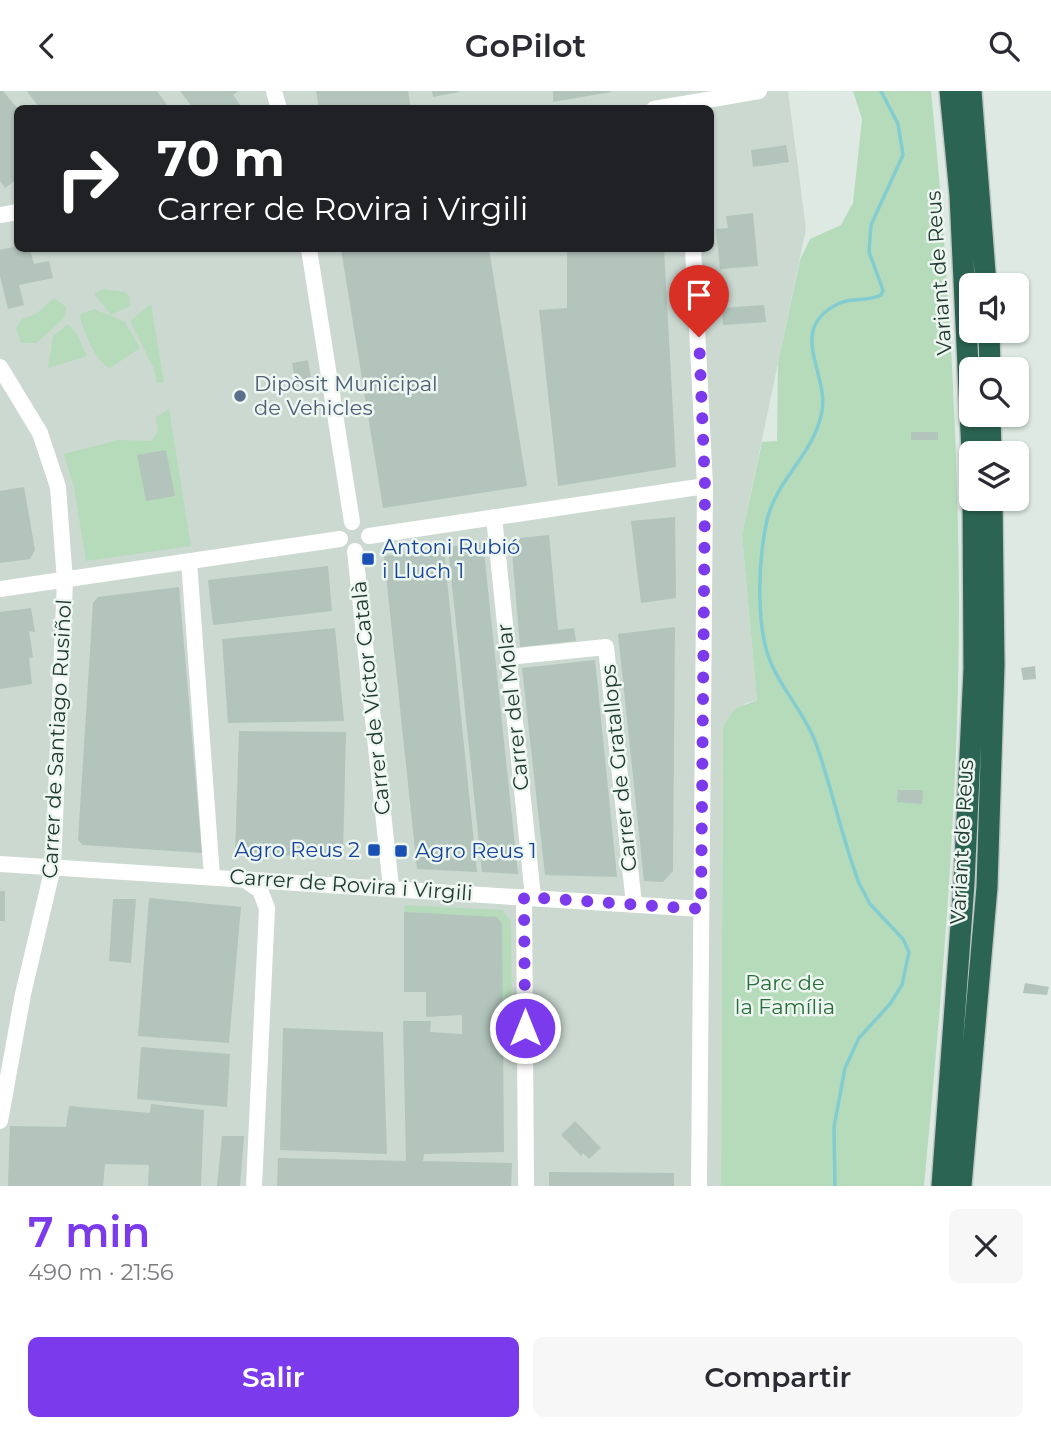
<!DOCTYPE html>
<html lang="es">
<head>
<meta charset="utf-8">
<style>
	:root { --surface:#fff; --page:#f7f7f7; --text:#2b2b33; --muted:#7c7c81; --accent:#7c3aed }
	body { margin:0; font-family:Montserrat,sans-serif; background:var(--page); color:var(--text); height:100vh; display:flex; flex-direction:column; font-size:26px; white-space:nowrap }
	* { box-sizing:border-box; margin:0 }
	p { font-size:23px; color:var(--muted) }
	.icon { flex:none; width:38px; height:38px; fill:none; stroke:currentColor; stroke-width:2; stroke-linecap:round; stroke-linejoin:round }
	.map { position:relative; height:1095px; overflow:hidden }
	.drawer { display:flex; flex-direction:column; background:var(--surface); flex:1 }
	.drawer>* { flex:none }
	.guide { position:absolute; left:14px; top:14px; width:700px; height:147px; border-radius:10px; box-shadow:0 2px 5px #0004; background:#202124; color:#fff; overflow:hidden }
	.controls { position:absolute; left:959px; top:182px; display:grid; gap:14px }
	.controls a { display:grid; place-items:center; width:70px; height:70px; border-radius:10px; background:var(--surface); box-shadow:0 2px 5px #0004; font-size:35px }
	.pin { position:absolute; display:grid; place-items:center; width:60px; height:60px; color:#fff; margin:-72px -30px; border-radius:50% 50% 50% 0; rotate:-45deg; box-shadow:0 0 7px #0007 }
	.pin .icon { rotate:45deg }
	.me { position:absolute; width:77px; margin:-38px; rotate:0deg; stroke-linejoin:round; filter:drop-shadow(0 0 5px #0008) }
	.turn { display:flex; align-items:center; gap:24px; height:147px; padding:0 28px; font-size:32px }
	.turn .icon { width:91px; height:91px; stroke-width:2.5 }
	.turn b { display:block; font-size:49px; line-height:60px }
	.round { display:grid; place-items:center; flex:none; width:74px; height:74px; border-radius:10px; background:var(--page) }
	.headline { display:flex; align-items:center; justify-content:space-between; height:119px; padding:0 28px }
	h1 { font-size:42px; font-weight:600; line-height:52px; color:var(--accent) }
	.button { display:flex; gap:14px; margin-top:auto; padding:14px 28px }
	.button a { flex:1; height:80px; border-radius:10px; background:var(--accent); color:#fff; font-size:28px; font-weight:600; line-height:80px; text-align:center }
	.button a+a { background:var(--page); color:var(--text) }
	header { display:flex; justify-content:space-between; align-items:center; height:91px; padding:0 28px; background:var(--surface); font-size:32px; font-weight:600 }
	.map>svg:first-child { display:block }
	.built { fill:#cbd9d1; fill-rule:evenodd }
	.green { fill:#b5dbbb }
	.lines { fill:none; stroke-linecap:round; stroke-linejoin:round }
	.stream { stroke:#83ccd0; stroke-width:3.5 }
	.building { fill:#b2c4bb }
	.highway-casing { stroke:#c0c7c5; stroke-width:24 }
	.minor { stroke:#fff; stroke-width:16 }
	.highway { stroke:#2b6452; stroke-width:21 }
	.route { stroke:#7c3aed; stroke-width:12; stroke-dasharray:0 21.6 }
	.service-dot { fill:#5c6f8a; stroke:#edf6f0; stroke-width:2.5 }
	.transit-dot { fill:#1a4fb4; stroke:#edf6f0; stroke-width:2.5 }
	.labels { text-anchor:middle; stroke-width:5; stroke-linejoin:round; paint-order:stroke }
	.street-label { font-size:21px; fill:#1f382f; stroke:#edf6f0 }
	.service-label { font-size:21px; fill:#4e5e75; stroke:#edf6f0; text-anchor:start }
	.transit-label { font-size:21px; fill:#164399; stroke:#edf6f0; text-anchor:start }
	.park-label { font-size:21px; fill:#296f3c; stroke:#edf6f0 }
</style>
</head>
<body>
<header><svg class="icon" aria-label="back" viewBox="0 0 24 24"><path d="M15 5l-7 7 7 7"/></svg>GoPilot<svg class="icon" aria-label="search" viewBox="0 0 24 24"><circle cx="10" cy="10" r="6"/><path d="M15 15l6 6"/></svg></header>
<div class="map">
<svg width="1051" height="1095" viewBox="0 0 1051 1095">
	<rect width="100%" height="100%" fill="#dde9e2"/>
	<path class="built" d="M0,0H788L806,138L742,444L757,609L746,612L723,635L721,1095H0ZM18,18H710V158H18Z"/>
	<path class="green" d="M853,0H931C948,170 958,341 959,512C959,706 942,901 924,1095H721L723,635L735,618L757,609L742,444L762,351L777,350L778,272L800,169L810,148L841,134L853,112L862,28Z
		M102,198L125,201L129,205L130,215L111,224L94,203Z
		M54,207L66,216L65,226L37,252H21L16,237L22,228L36,223Z
		M151,213L164,291L157,292L154,278L130,230Z
		M94,218L125,231L140,257L110,277C95,271 85,242 80,227L81,223Z
		M68,233L77,243L87,265L48,277L53,245Z
		M169,318L191,455L86,470L74,396L64,363L118,349L151,350L158,340L156,326Z
		M405,814L502,819L511,830L512,931H502V833L497,827L404,821Z"/>
	<g class="lines">
		<path class="stream" d="M835,1095L834,1036L845,977L859,947L890,913L902,894L909,861L903,848L870,813L859,792C841,745 832,696 815,650C803,619 776,592 767,561C756,524 759,465 767,429C776,389 815,362 822,320C829,282 785,237 840,212C853,206 868,211 881,204L883,199L869,161L871,134L903,64L898,33L881,0"/>
	</g>
	<path class="building" d="M0,0H3L18,18V87L5,97L0,90Z
		M27,0H157L170,18H40Z
		M180,0H238L233,4L243,18H194Z
		M316,0H408L411,18H319Z
		M432,0H459V1L433,6Z
		M553,0H611V1L553,11Z
		M786,54L789,71L753,76L751,59Z
		M753,122L758,175L720,178L716,138L728,137L726,125Z
		M18,155V158H30L34,173L49,170L53,187L19,194L24,214L8,218L0,185V159Z
		M341,158H489L527,395L383,417Z
		M567,158H664L676,376L558,395L539,219L567,217Z
		M764,214L766,231L723,234L722,217Z
		M308,269L311,287L295,290L292,272Z
		M911,341H938V349H911Z
		M166,359L175,405L146,410L137,364Z
		M24,396L35,459L30,468L0,472V400Z
		M675,426L676,507L641,512L631,430Z
		M549,444L558,539L574,537L576,550L520,556L511,448Z
		M483,451L518,783L482,781L448,456Z
		M444,459L477,781L417,778L384,465Z
		M328,475L332,520L213,534L208,489Z
		M179,496L202,762L83,754L78,749L93,512L98,506Z
		M31,517L35,541L29,540L33,566L29,567L32,593L0,598V521Z
		M675,536L673,780L663,791L644,790L618,543Z
		M335,537L344,630L228,632L222,548Z
		M595,569L617,786L545,784L522,577Z
		M1035,575L1036,588L1023,589L1021,577Z
		M239,640L346,641L343,765L235,764Z
		M898,699H923L922,713L897,711Z
		M0,800H5V830H0Z
		M149,807L241,816L229,952L138,945Z
		M113,808H136L131,872L109,870Z
		M404,821L497,826L502,833L504,1061L424,1063L423,1070L512,1072L511,1095H277L278,1067L406,1070L403,930H431L430,941L462,943V924L426,926V901H404Z
		M1025,892L1049,896L1047,904L1023,902Z
		M283,937L383,941L387,1063L280,1059Z
		M141,956L230,963L227,1016L137,1008Z
		M151,1013L204,1019L201,1095H148L149,1074L105,1073L103,1095H8L10,1035L66,1036L69,1015L150,1022Z
		M575,1030L601,1057L589,1068L583,1062L581,1065L561,1044Z
		M222,1045H244L240,1095H217Z
		M549,1081L674,1082V1095H549Z"/>
	<g class="lines">
		<g class="highway-casing">
			<path id="highway" d="M950,0L960,104L972,362
				M971,0L986,194
				M989,240L990,278
				M990,324L991,362
				M942,1095L964,792L974,578L973,408
				M961,1095L987,796L994,574L992,408"/>
		</g>
		<path class="minor" d="M274,0L279,18
			M654,18L759,0
			M0,124L18,121
			M309,158L352,431
			M693,158L705,395L699,1095
			M0,276L40,342L58,396L65,490L53,776L23,903L0,1030
			M494,426L533,806
			M369,445L705,395
			M355,460L391,796
			M189,470L212,786
			M0,498L340,448
			M508,566L606,556L634,813
			M0,773L701,818
			M245,789L260,799L267,817L254,1095
			M524,806L526,1095"/>
		<use href="#highway" class="highway"/>
	</g>
	<g class="lines">
		<path class="route" d="M525,937L524,806L701,818L705,395L699,246"/>
	</g>
	<circle class="service-dot" cx="240" cy="305" r="7"/>
	<g class="transit-dot">
		<rect x="361" y="461" width="14" height="14" rx="3.5"/>
		<rect x="367" y="752" width="14" height="14" rx="3.5"/>
		<rect x="394" y="753" width="14" height="14" rx="3.5"/>
	</g>
	<g class="labels">
		<g class="street-label">
			<text transform="translate(939 182) rotate(-94)" y="7">Variant de Reus</text>
			<text transform="translate(371 607) rotate(-96)" y="7">Carrer de Víctor Català</text>
			<text transform="translate(513 616) rotate(-96)" y="7">Carrer del Molar</text>
			<text transform="translate(57 648) rotate(-87)" y="7">Carrer de Santiago Rusiñol</text>
			<text transform="translate(619 677) rotate(-96)" y="7">Carrer de Gratallops</text>
			<text transform="translate(962 751) rotate(-87)" y="7">Variant de Reus</text>
			<text transform="translate(351 794) rotate(4)" y="7">Carrer de Rovira i Virgili</text>
		</g>
		<g class="service-label">
			<text x="254" y="300">Dipòsit Municipal<tspan x="254" dy="24">de Vehicles</tspan></text>
		</g>
		<g class="transit-label">
			<text x="382" y="463">Antoni Rubió<tspan x="382" dy="24">i Lluch 1</tspan></text>
			<text x="360" y="766" text-anchor="end">Agro Reus 2</text>
			<text x="415" y="767">Agro Reus 1</text>
		</g>
		<g class="park-label">
			<text x="785" y="899">Parc de<tspan x="785" dy="24">la Família</tspan></text>
		</g>
	</g>
</svg>
<div class="controls">
<a><svg class="icon" aria-label="sound" viewBox="0 0 24 24"><path d="M4 9h4l5-4v14l-5-4H4zM17 9q2 3 0 6"/></svg></a>
<a><svg class="icon" aria-label="search" viewBox="0 0 24 24"><circle cx="10" cy="10" r="6"/><path d="M15 15l6 6"/></svg></a>
<a><svg class="icon" aria-label="layers" viewBox="0 0 24 24"><path d="M12 4l9 5-9 5-9-5zM3 14l9 5 9-5"/></svg></a>
</div>
<div class="pin" style="left:699px;top:246px;background:#d93025"><svg class="icon" aria-label="arrive" viewBox="0 0 24 24"><path d="M6 21V4h12l-3 4 3 4H6"/></svg></div>
<svg class="me" style="left:525px;top:937px" viewBox="-20 -20 40 40"><circle r="17" fill="#7c3aed" stroke="#fff" stroke-width="3"/><path d="M0-11L8 9 0 5-8 9z" fill="#fff"/></svg>
<div class="guide">
<div class="turn"><svg class="icon" aria-label="right" viewBox="0 0 24 24"><path d="M7 20v-9h11M14 6l5 5-5 5"/></svg><div><b>70 m</b>Carrer de Rovira i Virgili</div></div>
</div>
</div>
<section class="drawer">
<div class="headline"><div><h1>7 min</h1><p>490 m · 21:56</p></div><a class="round"><svg class="icon" aria-label="close" viewBox="0 0 24 24"><path d="M6 6l12 12M18 6L6 18"/></svg></a></div>
<div class="button"><a>Salir</a><a>Compartir</a></div>
</section>
</body>
</html>
